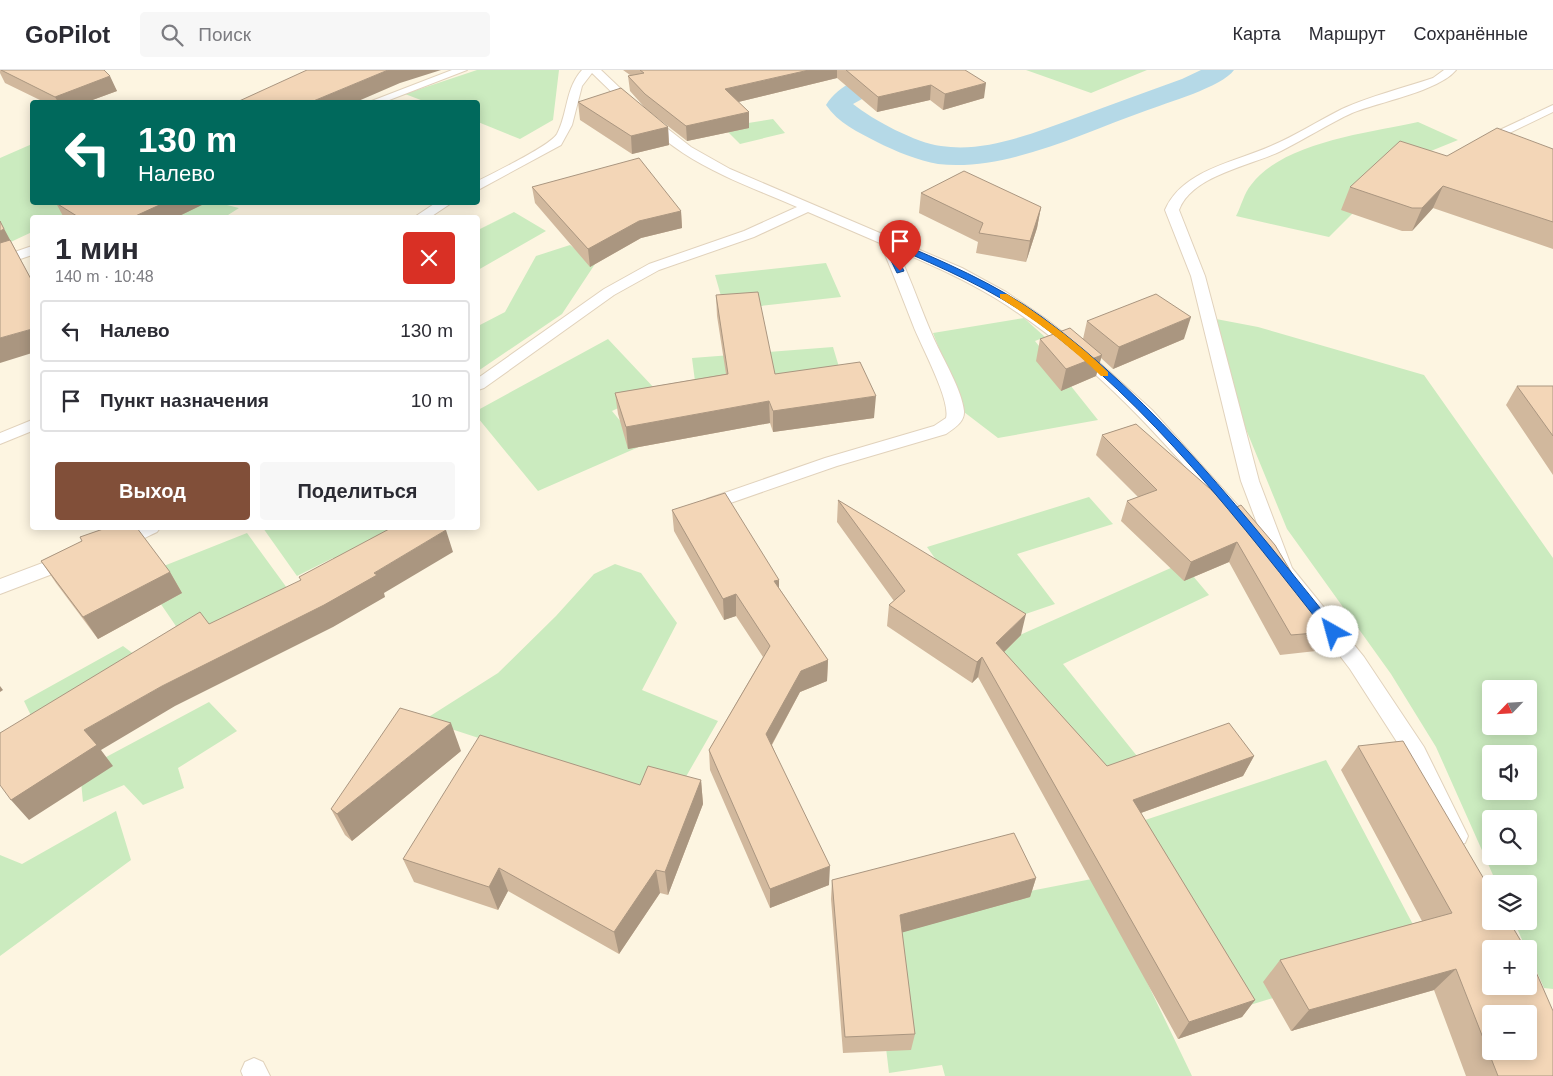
<!DOCTYPE html>
<html lang="ru">
<head>
<meta charset="utf-8">
<style>
	:root { --surface:#fff; --page:#f7f7f7; --text:#2b2b33; --muted:#7c7c81; --line:#e1e1e2; --accent:#814f39 }
	body { margin:0; font-family:Helvetica,sans-serif; background:var(--page); color:var(--text); height:100vh; display:flex; flex-direction:column; font-size:19px; white-space:nowrap }
	* { box-sizing:border-box; margin:0 }
	p { font-size:16px; color:var(--muted) }
	.icon { flex:none; width:28px; height:28px; fill:none; stroke:currentColor; stroke-width:2; stroke-linecap:round; stroke-linejoin:round }
	.map { position:relative; flex:1; overflow:hidden }
	.details { position:absolute; left:30px; top:145px; width:450px; height:315px; display:flex; flex-direction:column; background:var(--surface); border-radius:5px; box-shadow:0 2px 12px #0003 }
	.details>* { flex:none }
	.guide { position:absolute; left:30px; top:30px; width:450px; height:105px; border-radius:5px; box-shadow:0 2px 12px #0003; background:#00695c; color:#fff; overflow:hidden }
	.needle { width:32px; rotate:245deg }
	.buttons { position:absolute; left:1482px; top:610px; display:grid; gap:10px }
	.buttons a { display:grid; place-items:center; width:55px; height:55px; border-radius:5px; background:var(--surface); box-shadow:0 2px 12px #0003; font-size:25px }
	.pin { position:absolute; display:grid; place-items:center; width:42px; height:42px; color:#fff; margin:-51px -21px; border-radius:50% 50% 50% 0; rotate:-45deg; box-shadow:0 0 5px #0007 }
	.pin .icon { rotate:45deg }
	.me { position:absolute; width:55px; margin:-28px; rotate:322deg; stroke-linejoin:round; filter:drop-shadow(0 0 4px #0008) }
	.turn { display:flex; align-items:center; gap:18px; height:105px; padding:0 25px; font-size:22px }
	.turn .icon { width:65px; height:65px; stroke-width:2.5 }
	.turn b { display:block; font-size:35px; line-height:42px }
	.round { display:grid; place-items:center; flex:none; width:52px; height:52px; border-radius:5px; background:var(--page) }
	.head { display:flex; align-items:center; justify-content:space-between; height:85px; padding:0 25px }
	h1 { font-size:30px; font-weight:600; line-height:38px }
	.button { display:flex; gap:10px; margin-top:auto; padding:10px 25px }
	.button a { flex:1; height:58px; border-radius:5px; background:var(--accent); color:#fff; font-size:20px; font-weight:600; line-height:58px; text-align:center }
	.button a+a { background:var(--page); color:var(--text) }
	ul { padding:0; list-style:none }
	li { display:flex; align-items:center; gap:15px; height:62px; margin:0 10px 8px; padding:0 15px; border:2px solid var(--line); border-radius:5px }
	li div { flex:1 }
	li b { display:block; font-size:19px }
	li em { font-style:normal }
	header { display:flex; align-items:center; gap:30px; box-sizing:border-box; height:70px; padding:0 25px; background:var(--surface); border-bottom:1px solid var(--line) }
	header strong { font-size:24px }
	nav { display:flex; gap:28px; margin-inline-start:auto; font-size:18px }
	.search { width:350px; height:45px; background:var(--page); display:flex; align-items:center; gap:12px; box-sizing:border-box; padding:0 18px; border-radius:5px; color:var(--muted); font-size:19px }
	.map>svg:first-child { display:block }
	.green { fill:#cbebbf; fill-rule:evenodd }
	.lines { fill:none; stroke-linecap:round; stroke-linejoin:round }
	.canal { fill:#b5d9e7; fill-rule:evenodd }
	.service-casing { stroke:#e1d2bc; stroke-width:2 }
	.service { fill:#fff; fill-rule:evenodd }
	.wall { fill:#d1b89d }
	.shaded-wall { fill:#aa9680 }
	.building { fill:#f3d6b7; stroke:#aa9680; fill-rule:evenodd }
	.route { fill:#1a73e8; stroke:#114b97 }
	.slow { fill:#f59e0b }
</style>
</head>
<body>
<header>
<strong>GoPilot</strong>
<div class="search"><svg class="icon" aria-label="search" viewBox="0 0 24 24"><circle cx="10" cy="10" r="6"/><path d="M15 15l6 6"/></svg>Поиск</div>
<nav><a>Карта</a><a>Маршрут</a><a>Сохранённые</a></nav>
</header>
<div class="map">
<svg width="1553" height="1006" viewBox="0 0 1553 1006">
	<rect width="100%" height="100%" fill="#fdf5e1"/>
	<path class="green" d="M477,0H559L553,50L520,69L478,52V32H426L405,24Z
		M1026,0H1147L1091,23Z
		M773,49L785,63L740,74L723,57Z
		M1418,52L1458,70L1421,85L1375,121L1329,167L1236,146C1241,137 1244,123 1251,115C1283,72 1368,63 1418,52Z
		M32,74V132L96,133L63,147L32,148V162L0,177V88Z
		M191,133H219L239,138L225,147L157,148Z
		M514,142L546,161L478,200V160Z
		M570,175L595,194L562,244L478,301V256L505,242L536,186Z
		M826,193L841,227L725,240L715,205Z
		M1024,248L1045,267L1035,271L1098,350L998,368L964,342L933,263Z
		M1216,249L1258,257L1424,305L1553,488V919L1544,918L1529,884V879H1526L1514,851H1529V814H1497L1436,677L1391,604L1287,459L1243,352ZM1491,619H1529V656H1491ZM1491,684H1529V721H1491ZM1491,749H1529V786H1491Z
		M608,269L656,320L612,341L641,376L538,421L478,348V340Z
		M833,277L842,307L696,319L692,288Z
		M1089,427L1113,454L1017,484L1055,534L984,558L927,477Z
		M263,458H408L352,512L333,488L297,506Z
		M247,463L295,529L195,584L141,505Z
		M1182,493L1209,525L1063,594L1137,686L1102,707L995,576Z
		M615,494L641,503L677,553L642,620L718,651L672,731L442,656L427,648L498,603L556,546L594,504Z
		M123,576L143,591L48,681L24,631Z
		M209,632L237,661L178,698L184,718L143,735L124,715L83,732L80,701Z
		M1326,690L1427,881L1227,942L1124,757Z
		M116,741L131,790L0,886V785L22,794Z
		M1097,808L1192,1006H945L942,995L889,1003L871,852Z"/>
	<g class="lines">
		<path class="canal" d="M887,0H929L925,5L882,18L853,34C873,50 916,73 941,76C988,83 1035,62 1078,47C1112,34 1147,22 1182,9L1201,0H1234C1222,17 1166,33 1145,41C1083,63 1005,102 938,94C919,91 895,81 877,72C858,62 838,53 826,35C840,13 863,7 887,0Z"/>
		<g class="service-casing">
			<path id="service" d="M452,0H467L384,32H369Z
				M582,0H601L641,38L691,77L730,99L962,198L1006,222L1046,249L1083,278L1152,340L1249,448L1252,452L1249,456L1243,458L1237,456C1165,372 1091,287 995,228C964,209 931,195 897,180C911,209 921,240 934,269C943,289 962,320 964,341C965,352 954,358 946,364L837,396L719,437L713,439L707,437L704,433L707,429L825,388L934,356L946,348C951,330 920,274 913,255C902,227 892,200 880,173L808,142L754,167L659,200L614,225L484,318L478,320V308L604,219L649,194L744,161L797,137C758,120 718,106 683,83C650,61 620,30 592,3L582,16L572,55L561,75L478,120V111C493,103 550,76 557,64C568,43 565,19 582,0Z
				M1444,0H1456C1439,21 1379,32 1352,43C1328,54 1305,69 1281,81C1251,96 1192,105 1179,140L1205,206L1259,411L1292,498L1364,587L1424,677L1468,766L1465,773L1457,776L1449,773L1408,689L1350,599L1275,501L1241,411L1191,206L1165,140C1182,100 1235,92 1271,76C1295,66 1318,51 1342,39C1371,26 1403,18 1433,8Z
				M1553,35V42L1499,68H1491L1489,65Z
				M437,132H453L429,148H413Z
				M32,176V185L0,196V187Z
				M32,350V361L0,374V363Z
				M134,458H160L157,462C144,468 125,480 111,476L108,471L111,466Z
				M69,483L76,485L78,490L76,495L0,524V509Z
				M254,988L263,992L270,1006H243L241,1001L245,992Z"/>
		</g>
		<use href="#service" class="service"/>
	</g>
	<path class="wall" d="M0,0H104L117,21L87,32H44L5,13L0,3Z
		M623,0H965L984,28L943,40L930,30L877,42L837,8L738,32L749,58L687,71L646,39L630,21L628,6L630,5Z
		M578,32L668,57L669,75L632,84L580,50Z
		M1553,79V179L1433,138L1412,161H1402L1341,140L1350,117L1447,86Z
		M532,117L681,141L682,158L641,168L590,197L535,133Z
		M921,123L1041,137L1037,158L1026,192L976,183L978,172L919,143Z
		M208,132L175,148H64L56,133Z
		M716,225L775,304L874,348L773,362L770,353L628,379L618,344L615,323L726,304L717,246Z
		M1087,251L1184,269L1113,299L1101,288L1096,306L1061,321L1036,291L1040,269H1083Z
		M1517,316H1553V405L1506,335Z
		M1136,354L1327,562L1316,581L1280,585L1229,492L1184,511L1121,451L1127,431L1138,427L1096,385L1102,365Z
		M838,430L1021,565L1004,582L1107,696L1254,686L1243,706L1141,743L1255,930L1242,947L1178,969L978,607L972,613L887,556L889,535L894,531L837,452Z
		M672,440L779,518L828,590L827,611L800,622L772,675L829,815L770,838L710,700L709,680L763,587L736,546L724,550L674,461Z
		M82,471L170,502L182,523L98,569L56,513L41,491Z
		M1358,676L1553,1006H1466L1434,920L1291,961L1263,912L1280,890L1422,851L1341,700Z
		M461,681L352,771L345,765L331,739Z
		M701,710L703,734L668,825L660,823L619,884L508,821L498,840L414,812L403,789L640,715Z
		M1036,808L1030,827L902,862L915,964L911,980L843,983L831,829L832,810Z"/>
	<path class="shaded-wall" d="M388,0H441L400,13L356,32H311Z
		M809,0H837V8L726,35L725,19Z
		M110,6L117,21L87,32H58L55,27Z
		M986,13L984,28L943,40L945,24Z
		M931,15L930,30L877,42L878,27Z
		M749,42V58L687,71L686,56Z
		M668,57L669,75L632,84L631,66Z
		M1443,116L1433,138L1412,161L1422,138Z
		M93,132H127L101,146Z
		M166,132H208L175,148H131Z
		M1041,137L1037,158L1026,192L1030,171Z
		M681,141L682,158L641,168L590,197L588,179L639,151Z
		M0,151L32,211L0,185Z
		M1191,247L1184,269L1113,299L1119,277Z
		M32,259V283L0,293V268Z
		M1102,285L1096,306L1061,321L1066,299Z
		M876,326L874,348L773,362V341Z
		M769,331L770,353L628,379L626,357Z
		M446,460L453,482L384,523L385,527L333,557L175,636L101,680L113,696L29,750L11,730L84,660L162,616L374,503Z
		M1237,472L1229,492L1184,511L1191,492Z
		M170,502L182,523L98,569L83,547Z
		M779,510V531L774,511Z
		M736,524V546L724,550L723,529Z
		M1026,544L1021,565L992,594L996,573Z
		M982,587L978,607L972,613L977,592Z
		M828,590L827,611L800,622L766,685V664L801,601Z
		M0,616L3,620L0,622Z
		M451,653L461,681L352,771L337,744Z
		M1254,686L1243,706L1124,749L1133,730Z
		M701,710L703,734L668,825L665,802Z
		M830,796L829,815L770,838V819Z
		M499,798L508,821L498,840L489,817Z
		M656,800L660,823L619,884L614,862Z
		M1036,808L1030,827L897,864L900,845Z
		M1456,899L1434,920L1291,961L1309,940Z
		M1255,930L1242,947L1178,969L1189,952Z"/>
	<path class="building" d="M1,0H104L110,6L55,27Z
		M307,0H388L311,32H237Z
		M640,0H809L725,19L749,42L686,56L645,24L628,6L644,3Z
		M846,0H965L986,13L945,24L931,15L878,27Z
		M621,18L668,57L631,66L578,32Z
		M1497,58L1553,79V152L1443,116L1422,138H1412L1350,117L1400,71L1447,86Z
		M639,88L681,141L639,151L588,179L532,117Z
		M964,101L1041,137L1030,171L979,163L983,153L921,123Z
		M93,132V133L113,134L116,132H166L131,148H80L56,133Z
		M0,151L4,159L0,161Z
		M10,170L32,211V259L0,268V173Z
		M758,222L775,304L860,292L876,326L773,341L769,331L626,357L615,323L728,304L716,225Z
		M1156,224L1191,247L1119,277L1087,251Z
		M1070,258L1102,285L1066,299L1040,269Z
		M1517,316H1553V366Z
		M1136,354L1233,439L1241,435L1275,475L1327,562L1291,565L1237,472L1191,492L1127,431L1157,420L1102,365Z
		M725,423L779,510L774,511L828,590L801,601L766,664L830,796L770,819L709,680L770,576L736,524L723,529L672,440Z
		M838,430L1026,544L996,573L1107,696L1229,653L1254,686L1133,730L1255,930L1189,952L982,587L977,592L889,535L905,521Z
		M106,458H137L170,502L83,547L41,491L82,471L80,467Z
		M391,458H445L446,460L374,503L377,505L324,535L162,616L84,660L97,675L11,730L0,715V663L200,542L209,554L301,510L299,507Z
		M400,638L451,653L337,744L331,739Z
		M480,665L640,715L648,696L701,710L665,802L656,800L614,862L499,798L489,817L403,789Z
		M1403,671L1491,821V851H1509L1525,878L1491,879V916H1529V886L1553,941V1006H1498L1456,899L1309,940L1280,890L1452,843L1358,676ZM1491,944H1529V981H1491Z
		M1014,763L1036,808L900,845L915,964L845,967L832,810Z"/>
	<path class="route" d="M882,168H888C942,191 995,213 1042,247C1156,330 1249,450 1337,559V565H1329C1242,455 1150,334 1036,251C992,219 942,198 892,176L904,201L897,203L881,170Z"/>
	<path class="slow" d="M1000,224H1007C1043,247 1077,272 1108,302V306H1101C1070,276 1037,251 1000,228Z"/>
</svg>
<div class="buttons">
<a><svg class="needle" viewBox="-14 -14 28 28"><path d="M0-13l5 13h-10z" fill="#e53935"/><path d="M0 13l5-13h-10z" fill="#7c7c81"/></svg></a>
<a><svg class="icon" aria-label="sound" viewBox="0 0 24 24"><path d="M4 9h4l5-4v14l-5-4H4zM17 9q2 3 0 6"/></svg></a>
<a><svg class="icon" aria-label="search" viewBox="0 0 24 24"><circle cx="10" cy="10" r="6"/><path d="M15 15l6 6"/></svg></a>
<a><svg class="icon" aria-label="layers" viewBox="0 0 24 24"><path d="M12 4l9 5-9 5-9-5zM3 14l9 5 9-5"/></svg></a>
<a>+</a>
<a>−</a>
</div>
<div class="pin" style="left:900px;top:201px;background:#d93025"><svg class="icon" aria-label="arrive" viewBox="0 0 24 24"><path d="M6 21V4h12l-3 4 3 4H6"/></svg></div>
<svg class="me" style="left:1333px;top:562px" viewBox="-20 -20 40 40"><circle r="19" fill="#fff"/><path d="M0-13L10 11 0 6-10 11z" fill="#1a73e8"/></svg>
<div class="guide">
<div class="turn"><svg class="icon" aria-label="left" viewBox="0 0 24 24"><path d="M17 20v-9H6M10 6l-5 5 5 5"/></svg><div><b>130 m</b>Налево</div></div>
</div>
<section class="details">
<div class="head"><div><h1>1 мин</h1><p>140 m · 10:48</p></div><a class="round" style="background:#d93025;color:#fff"><svg class="icon" aria-label="close" viewBox="0 0 24 24"><path d="M6 6l12 12M18 6L6 18"/></svg></a></div>
<ul>
<li><svg class="icon" aria-label="left" viewBox="0 0 24 24"><path d="M17 20v-9H6M10 6l-5 5 5 5"/></svg><div><b>Налево</b></div><em>130 m</em></li>
<li><svg class="icon" aria-label="arrive" viewBox="0 0 24 24"><path d="M6 21V4h12l-3 4 3 4H6"/></svg><div><b>Пункт назначения</b></div><em>10 m</em></li>
</ul>
<div class="button"><a>Выход</a><a>Поделиться</a></div>
</section>
</div>
</body>
</html>
